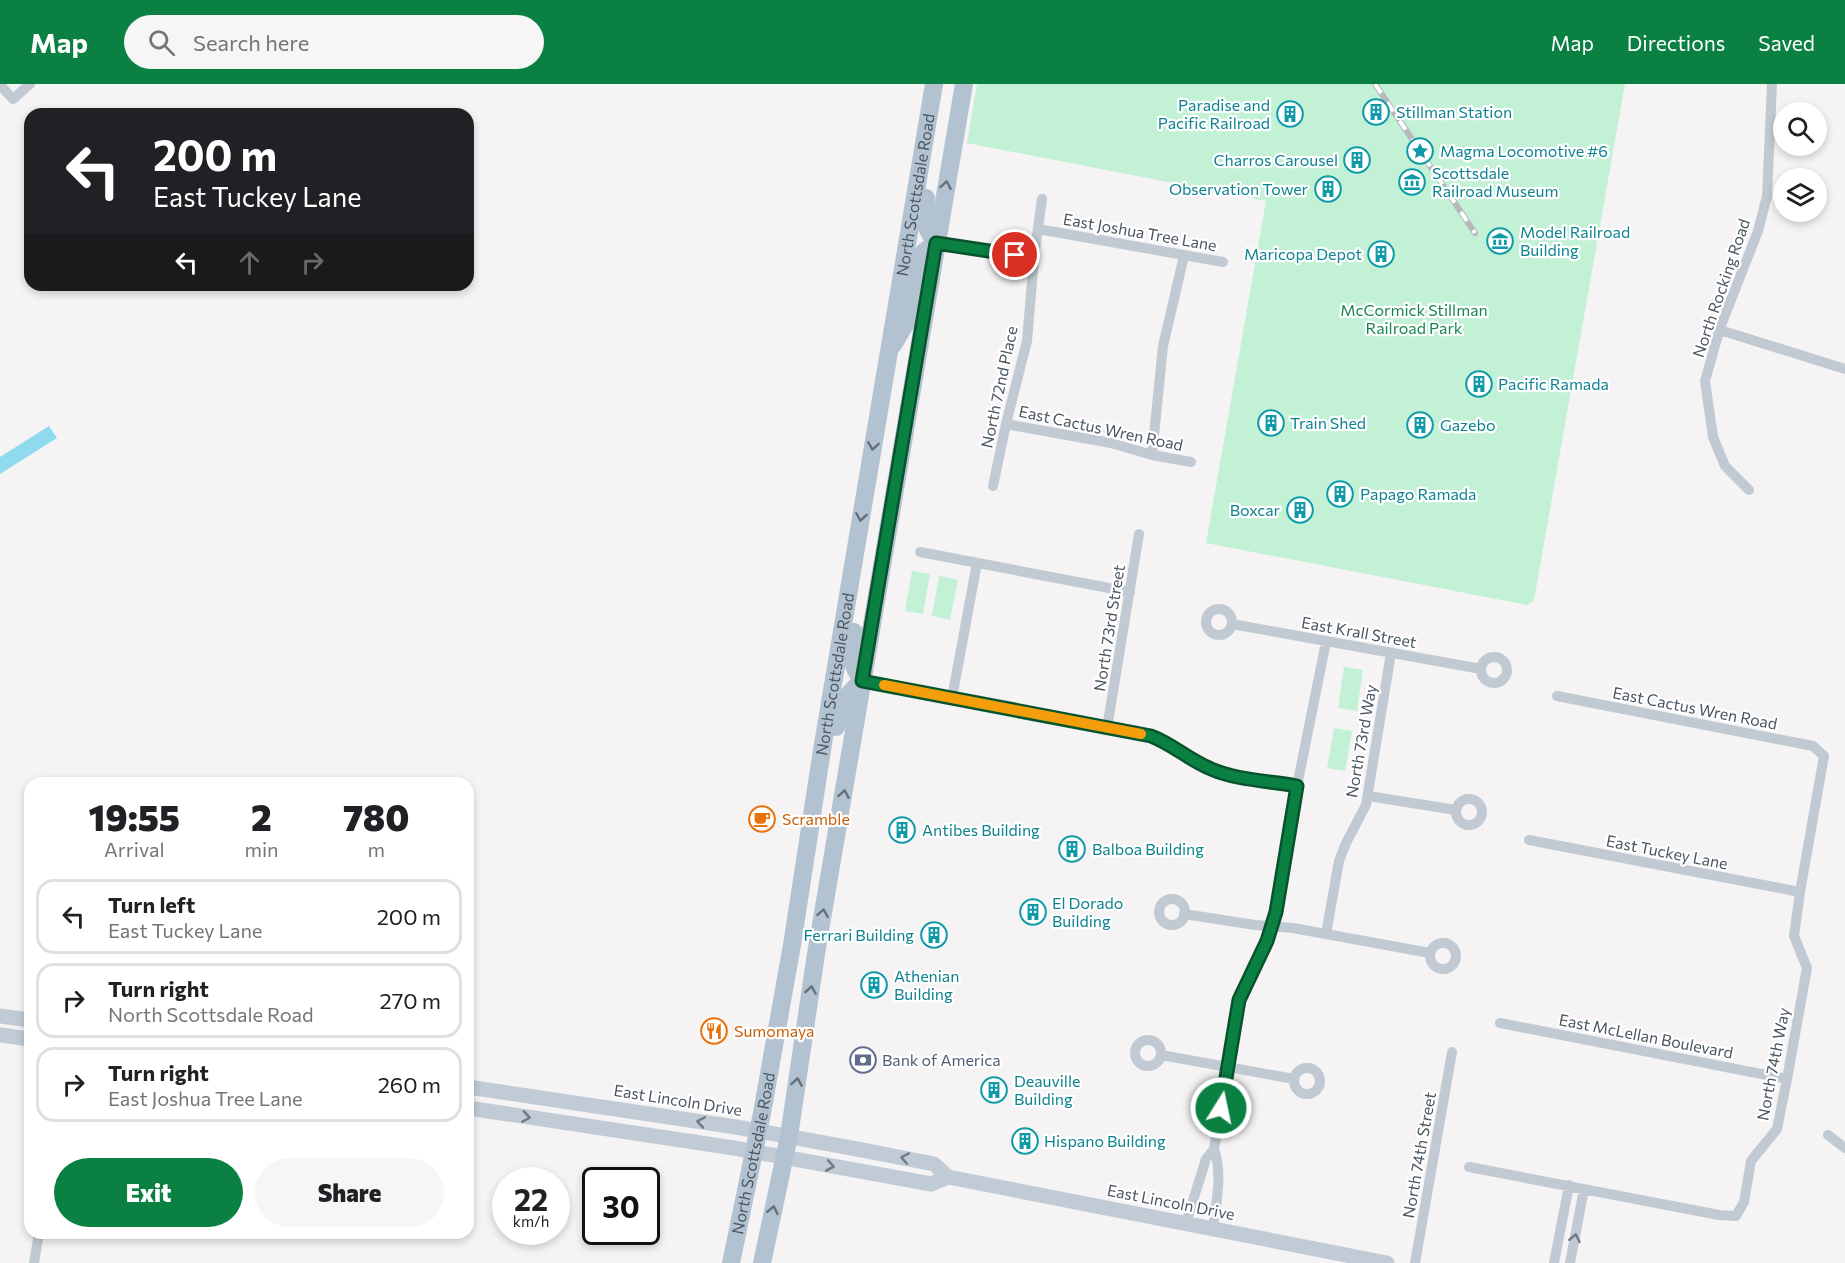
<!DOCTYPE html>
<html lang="en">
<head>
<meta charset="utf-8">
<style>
	:root { --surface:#fff; --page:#f6f6f6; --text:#202124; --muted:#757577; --line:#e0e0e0; --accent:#0b8043 }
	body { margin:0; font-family:Commissioner,sans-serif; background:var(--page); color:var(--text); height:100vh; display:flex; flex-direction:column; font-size:22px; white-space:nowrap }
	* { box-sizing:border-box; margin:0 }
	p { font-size:20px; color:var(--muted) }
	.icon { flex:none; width:33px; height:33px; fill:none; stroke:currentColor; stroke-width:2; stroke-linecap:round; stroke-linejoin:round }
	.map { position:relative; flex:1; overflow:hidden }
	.side { position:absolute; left:24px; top:693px; width:450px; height:462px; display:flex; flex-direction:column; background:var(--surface); border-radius:18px; box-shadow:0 3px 9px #0003 }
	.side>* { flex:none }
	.guide { position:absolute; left:24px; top:24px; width:450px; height:183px; border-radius:18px; box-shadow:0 3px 9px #0003; background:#202124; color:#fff; overflow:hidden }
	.buttons { position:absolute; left:1773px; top:18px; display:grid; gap:12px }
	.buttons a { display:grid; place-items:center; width:54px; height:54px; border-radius:50%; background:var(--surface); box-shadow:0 3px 9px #0003; font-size:30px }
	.speed { position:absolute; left:492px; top:1083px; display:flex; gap:12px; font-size:30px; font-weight:700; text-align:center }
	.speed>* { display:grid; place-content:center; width:78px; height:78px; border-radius:50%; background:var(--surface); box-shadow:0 3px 9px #0003; line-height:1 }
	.speed small { font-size:15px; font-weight:400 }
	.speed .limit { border:3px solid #111; border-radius:9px; background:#fff; color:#111 }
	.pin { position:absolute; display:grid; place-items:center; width:51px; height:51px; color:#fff; margin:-26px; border:3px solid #fff; border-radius:50%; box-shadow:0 2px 6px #0007 }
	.me { position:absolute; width:66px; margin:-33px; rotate:10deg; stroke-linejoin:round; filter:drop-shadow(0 0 4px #0008) }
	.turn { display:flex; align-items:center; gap:21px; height:126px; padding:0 30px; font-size:27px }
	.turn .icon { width:78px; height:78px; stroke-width:2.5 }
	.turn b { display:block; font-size:42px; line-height:51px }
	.lanes { display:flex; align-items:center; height:57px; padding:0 30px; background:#0003; justify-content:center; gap:30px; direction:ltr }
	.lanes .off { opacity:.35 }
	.eta { display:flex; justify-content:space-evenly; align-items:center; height:102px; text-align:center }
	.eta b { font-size:36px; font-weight:800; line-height:42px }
	.action { display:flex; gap:12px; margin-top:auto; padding:12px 30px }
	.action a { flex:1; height:69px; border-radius:36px; background:var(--accent); color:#fff; font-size:24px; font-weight:800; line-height:69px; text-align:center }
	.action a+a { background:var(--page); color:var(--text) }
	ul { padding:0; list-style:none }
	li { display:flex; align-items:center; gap:18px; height:75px; margin:0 12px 9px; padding:0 18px; border:3px solid var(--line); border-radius:18px }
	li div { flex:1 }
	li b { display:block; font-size:22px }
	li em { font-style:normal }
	header { display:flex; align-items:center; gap:36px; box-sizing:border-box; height:84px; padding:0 30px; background:var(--accent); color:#fff }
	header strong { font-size:28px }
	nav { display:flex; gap:33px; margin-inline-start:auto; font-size:21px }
	.search { width:420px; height:54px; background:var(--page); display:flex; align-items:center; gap:15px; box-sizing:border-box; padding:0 21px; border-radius:33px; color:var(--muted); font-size:22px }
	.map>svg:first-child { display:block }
	.green { fill:#c3f1d5 }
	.water { fill:#90daee }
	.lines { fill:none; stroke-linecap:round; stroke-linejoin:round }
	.street { stroke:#c1cad2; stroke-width:10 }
	.secondary { stroke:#c1cbd6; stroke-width:15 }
	.primary { stroke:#b3c2d1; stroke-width:18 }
	.rail-casing { stroke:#b5b8bd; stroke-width:6 }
	.rail { stroke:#fff; stroke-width:4; stroke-dasharray:11; stroke-linecap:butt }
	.oneway { stroke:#64717d }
	.oneway2 { stroke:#6e7984 }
	.oneway3 { stroke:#6e7983 }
	.route-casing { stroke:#07532c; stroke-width:15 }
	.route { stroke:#0b8043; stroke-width:10 }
	.slow { stroke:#f59e0b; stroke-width:10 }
	.labels { text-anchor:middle; stroke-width:4.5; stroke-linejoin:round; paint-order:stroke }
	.culture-label { font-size:16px; fill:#0d838f; stroke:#fff; text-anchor:start }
	.street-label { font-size:16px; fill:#4a5661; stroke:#fff }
	.park-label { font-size:16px; fill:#17864f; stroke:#fff }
	.food-label { font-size:16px; fill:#c56008; stroke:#fff; text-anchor:start }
	.service-label { font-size:16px; fill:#4e5e75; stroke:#fff; text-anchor:start }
</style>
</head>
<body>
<header>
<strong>Map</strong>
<div class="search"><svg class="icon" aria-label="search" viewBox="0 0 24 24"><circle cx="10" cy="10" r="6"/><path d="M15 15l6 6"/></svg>Search here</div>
<nav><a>Map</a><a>Directions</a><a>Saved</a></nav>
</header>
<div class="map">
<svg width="1845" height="1179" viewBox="0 0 1845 1179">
	<rect width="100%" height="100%" fill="#f5f3f3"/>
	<path class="green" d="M977,0H1625L1534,516L1527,521L1206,459L1266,117L967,59Z
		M912,487L930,490L923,530L905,527Z
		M939,492L958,496L950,536L932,532Z
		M1344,583L1363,586L1357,627L1338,624Z
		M1334,644L1352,647L1345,687L1327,684Z"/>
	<path class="water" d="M49,342L57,354L0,390V373Z"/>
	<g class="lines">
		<path class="street" d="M0,1L13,15L30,0
			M1038,145L1223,178
			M936,159L1034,174
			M1720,246L1845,285
			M1006,340L1111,359L1152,371L1191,378
			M1152,371L1163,262L1184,172
			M993,402L1006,340L1027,257L1034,174L1042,115
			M1749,406L1725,382L1713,353L1705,297L1720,244L1758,147L1767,112L1772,0
			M920,468L1130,508
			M1206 538a13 13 0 1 1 26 0a13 13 0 1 1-26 0Z
			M1232,540L1481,585
			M1481 586a13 13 0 1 1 26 0a13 13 0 1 1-26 0Z
			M863,597L1151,652C1172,660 1188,675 1209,684C1234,696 1270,697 1297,702
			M952,614L977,479
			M1107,644L1139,450
			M1368,712L1456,726
			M1456 728a13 13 0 1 1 26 0a13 13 0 1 1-26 0Z
			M1529,756L1800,808
			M1159 828a13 13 0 1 1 26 0a13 13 0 1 1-26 0Z
			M1184,830L1255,841L1293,844L1430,869
			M1326,850L1339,777L1346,759L1366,721L1391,569
			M1430 872a13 13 0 1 1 26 0a13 13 0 1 1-26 0Z
			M1500,939L1787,995
			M1135 969a13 13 0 1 1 26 0a13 13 0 1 1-26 0Z
			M1161,971L1294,995
			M1294 997a13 13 0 1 1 26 0a13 13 0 1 1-26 0Z
			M1828,1051L1845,1064
			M1469,1083L1719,1131L1736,1132L1744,1118L1751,1077L1777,1045L1787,995L1807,884L1794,852L1800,808L1824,672L1813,662L1557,612
			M1186,1139L1206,1075L1214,1065
			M1213,1144C1216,1119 1223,1090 1214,1065L1239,917L1267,857L1276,828L1297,702L1326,558
			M34,1179L39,1149
			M1415,1179L1452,968
			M1554,1179L1569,1101
			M1570,1179L1584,1105"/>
		<path class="secondary" d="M0,932L30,936
			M0,951L30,955
			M468,1003L736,1043L857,1065L934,1080L948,1093L1387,1179
			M468,1024L734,1064L931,1100L948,1093"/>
		<g class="primary">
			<path d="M926,114C923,136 923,140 936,159"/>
			<path d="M893,261L906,239L916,179L925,167L936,159"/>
			<path d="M854,548C851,568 849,580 863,597"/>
			<path d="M836,643C843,621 843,612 863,597"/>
			<path id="s1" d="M731,1179L762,1029L792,861L822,666L934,0"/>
			<path d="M762,1179L789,1052L816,870L964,0"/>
		</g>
		<g class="rail-casing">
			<path id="rail" d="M1375,0L1475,149"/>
		</g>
		<use href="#rail" class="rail"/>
	</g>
	<defs><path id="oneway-chevron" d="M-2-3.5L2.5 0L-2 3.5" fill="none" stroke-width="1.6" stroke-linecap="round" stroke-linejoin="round" transform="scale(1.5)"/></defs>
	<g class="oneway">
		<use href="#oneway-chevron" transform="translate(946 101) rotate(-80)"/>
		<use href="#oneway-chevron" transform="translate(873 362) rotate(99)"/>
		<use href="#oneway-chevron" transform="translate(861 433) rotate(99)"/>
		<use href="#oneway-chevron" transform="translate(844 710) rotate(-80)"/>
		<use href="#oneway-chevron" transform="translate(823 829) rotate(-80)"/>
		<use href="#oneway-chevron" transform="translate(811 906) rotate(-81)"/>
		<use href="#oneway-chevron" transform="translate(797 998) rotate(-81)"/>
		<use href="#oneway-chevron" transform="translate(773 1126) rotate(-78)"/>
	</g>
	<g class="oneway2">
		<use href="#oneway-chevron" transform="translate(526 1033) rotate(9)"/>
		<use href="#oneway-chevron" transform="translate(701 1038) rotate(-171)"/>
		<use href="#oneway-chevron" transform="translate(905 1074) rotate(-169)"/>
		<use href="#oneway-chevron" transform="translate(830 1082) rotate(10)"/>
	</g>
	<use class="oneway3" href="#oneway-chevron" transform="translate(1575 1154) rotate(-79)"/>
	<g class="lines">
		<g class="route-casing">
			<path id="route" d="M1015,171L936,159L862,597L1151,652C1172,660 1188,675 1209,684C1234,696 1270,697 1297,702L1276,828L1267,857L1239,916L1221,1024"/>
		</g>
		<use href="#route" class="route"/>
		<path class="slow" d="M884,601L1141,650"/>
	</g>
	<defs>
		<g id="building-ring" transform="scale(1.35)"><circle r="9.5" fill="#fff" stroke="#0f9aa8" stroke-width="1.5"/><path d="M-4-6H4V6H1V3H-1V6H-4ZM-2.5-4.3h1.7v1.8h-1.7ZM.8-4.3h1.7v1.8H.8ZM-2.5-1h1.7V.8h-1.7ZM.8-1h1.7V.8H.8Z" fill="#0f9aa8"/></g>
		<g id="sight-ring" transform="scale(1.35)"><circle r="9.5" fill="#fff" stroke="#0f9aa8" stroke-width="1.5"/><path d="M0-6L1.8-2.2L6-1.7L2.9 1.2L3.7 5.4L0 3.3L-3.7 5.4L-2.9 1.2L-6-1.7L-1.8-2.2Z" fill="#0f9aa8"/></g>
		<g id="museum-ring" transform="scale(1.35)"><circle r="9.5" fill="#fff" stroke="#0f9aa8" stroke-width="1.5"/><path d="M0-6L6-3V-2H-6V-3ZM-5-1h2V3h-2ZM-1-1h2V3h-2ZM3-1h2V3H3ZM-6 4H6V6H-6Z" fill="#0f9aa8"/></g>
		<g id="cafe-ring" transform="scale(1.35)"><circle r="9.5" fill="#fff" stroke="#e8710a" stroke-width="1.5"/><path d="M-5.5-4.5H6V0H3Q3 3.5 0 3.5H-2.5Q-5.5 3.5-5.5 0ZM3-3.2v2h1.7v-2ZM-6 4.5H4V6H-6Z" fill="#e8710a"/></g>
		<g id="restaurant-ring" transform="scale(1.35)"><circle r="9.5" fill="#fff" stroke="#e8710a" stroke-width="1.5"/><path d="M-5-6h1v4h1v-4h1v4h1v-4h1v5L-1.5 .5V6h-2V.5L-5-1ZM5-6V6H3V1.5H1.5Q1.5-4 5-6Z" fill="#e8710a"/></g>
		<g id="bank-ring" transform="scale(1.35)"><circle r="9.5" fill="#fff" stroke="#5c6f8a" stroke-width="1.5"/><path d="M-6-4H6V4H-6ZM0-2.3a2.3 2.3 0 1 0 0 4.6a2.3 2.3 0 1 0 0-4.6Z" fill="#5c6f8a"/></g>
	</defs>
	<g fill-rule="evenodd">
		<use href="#building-ring" x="1376" y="28"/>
		<use href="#building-ring" x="1290" y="30"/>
		<use href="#sight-ring" x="1420" y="67"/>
		<use href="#building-ring" x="1357" y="76"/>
		<use href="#museum-ring" x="1412" y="98"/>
		<use href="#building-ring" x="1328" y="105"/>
		<use href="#museum-ring" x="1500" y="157"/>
		<use href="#building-ring" x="1381" y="170"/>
		<use href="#building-ring" x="1479" y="300"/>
		<use href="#building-ring" x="1271" y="339"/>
		<use href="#building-ring" x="1420" y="341"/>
		<use href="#building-ring" x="1340" y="410"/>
		<use href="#building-ring" x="1300" y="426"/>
		<use href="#cafe-ring" x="762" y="735"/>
		<use href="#building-ring" x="902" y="746"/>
		<use href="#building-ring" x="1072" y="765"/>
		<use href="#building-ring" x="1033" y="828"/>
		<use href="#building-ring" x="934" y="851"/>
		<use href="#building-ring" x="874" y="901"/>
		<use href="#restaurant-ring" x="714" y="947"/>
		<use href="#bank-ring" x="863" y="976"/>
		<use href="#building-ring" x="994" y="1006"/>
		<use href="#building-ring" x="1025" y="1057"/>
	</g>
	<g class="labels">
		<g class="culture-label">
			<text x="1270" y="27" text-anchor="end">Paradise and<tspan x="1270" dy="18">Pacific Railroad</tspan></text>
			<text x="1396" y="34">Stillman Station</text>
			<text x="1440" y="73">Magma Locomotive #6</text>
			<text x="1338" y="82" text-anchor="end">Charros Carousel</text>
			<text x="1432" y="95">Scottsdale<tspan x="1432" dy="18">Railroad Museum</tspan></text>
			<text x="1308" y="111" text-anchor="end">Observation Tower</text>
			<text x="1520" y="154">Model Railroad<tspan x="1520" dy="18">Building</tspan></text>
			<text x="1362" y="176" text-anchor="end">Maricopa Depot</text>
			<text x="1498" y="306">Pacific Ramada</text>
			<text x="1290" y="345">Train Shed</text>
			<text x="1440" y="347">Gazebo</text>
			<text x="1360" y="416">Papago Ramada</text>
			<text x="1280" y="432" text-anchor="end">Boxcar</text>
			<text x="922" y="752">Antibes Building</text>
			<text x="1092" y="771">Balboa Building</text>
			<text x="1052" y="825">El Dorado<tspan x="1052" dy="18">Building</tspan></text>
			<text x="914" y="857" text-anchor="end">Ferrari Building</text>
			<text x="894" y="898">Athenian<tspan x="894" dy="18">Building</tspan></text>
			<text x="1014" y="1003">Deauville<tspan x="1014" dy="18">Building</tspan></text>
			<text x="1044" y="1063">Hispano Building</text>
		</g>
		<g class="street-label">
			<text dy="6" stroke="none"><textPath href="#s1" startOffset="1084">North Scottsdale Road</textPath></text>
			<text transform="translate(1140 148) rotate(10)" y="6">East Joshua Tree Lane</text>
			<text transform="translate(1721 204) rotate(-71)" y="6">North Rocking Road</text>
			<text transform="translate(999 303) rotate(-78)" y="6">North 72nd Place</text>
			<text transform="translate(1101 344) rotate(12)" y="6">East Cactus Wren Road</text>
			<text transform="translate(1109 544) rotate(-81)" y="6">North 73rd Street</text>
			<text transform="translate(1359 548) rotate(10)" y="6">East Krall Street</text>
			<text dy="6" stroke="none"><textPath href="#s1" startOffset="598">North Scottsdale Road</textPath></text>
			<text transform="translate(1695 624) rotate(11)" y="6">East Cactus Wren Road</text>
			<text transform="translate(1361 657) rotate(-80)" y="6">North 73rd Way</text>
			<text transform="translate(1667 768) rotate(11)" y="6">East Tuckey Lane</text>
			<text transform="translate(1646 952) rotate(11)" y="6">East McLellan Boulevard</text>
			<text transform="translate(1773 980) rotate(-79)" y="6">North 74th Way</text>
			<text transform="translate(678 1016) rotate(9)" y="6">East Lincoln Drive</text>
			<text dy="6" stroke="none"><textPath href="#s1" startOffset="112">North Scottsdale Road</textPath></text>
			<text transform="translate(1419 1071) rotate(-80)" y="6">North 74th Street</text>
			<text transform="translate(1171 1118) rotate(11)" y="6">East Lincoln Drive</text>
		</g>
		<g class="park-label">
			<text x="1414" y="232">McCormick Stillman<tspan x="1414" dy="18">Railroad Park</tspan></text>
		</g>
		<g class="food-label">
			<text x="782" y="741">Scramble</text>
			<text x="734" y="953">Sumomaya</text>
		</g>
		<g class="service-label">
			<text x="882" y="982">Bank of America</text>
		</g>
	</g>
</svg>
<div class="buttons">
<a><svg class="icon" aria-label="search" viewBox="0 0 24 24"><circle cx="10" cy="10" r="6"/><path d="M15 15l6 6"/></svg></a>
<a><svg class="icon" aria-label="layers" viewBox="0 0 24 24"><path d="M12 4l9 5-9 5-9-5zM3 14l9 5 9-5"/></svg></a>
</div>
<div class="speed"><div>22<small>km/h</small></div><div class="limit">30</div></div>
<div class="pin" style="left:1015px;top:171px;background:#d93025"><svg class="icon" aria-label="arrive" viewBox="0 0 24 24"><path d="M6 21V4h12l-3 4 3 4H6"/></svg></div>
<svg class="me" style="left:1221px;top:1024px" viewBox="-20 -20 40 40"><circle r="17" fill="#0b8043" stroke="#fff" stroke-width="3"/><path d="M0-11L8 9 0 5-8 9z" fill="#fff"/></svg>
<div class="guide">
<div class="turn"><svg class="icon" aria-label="left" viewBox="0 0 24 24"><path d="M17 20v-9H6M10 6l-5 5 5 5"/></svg><div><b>200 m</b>East Tuckey Lane</div></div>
<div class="lanes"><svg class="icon" aria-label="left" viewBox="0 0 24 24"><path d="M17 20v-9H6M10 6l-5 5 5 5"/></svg><svg class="icon off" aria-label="ahead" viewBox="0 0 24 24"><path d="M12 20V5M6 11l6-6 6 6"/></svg><svg class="icon off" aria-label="right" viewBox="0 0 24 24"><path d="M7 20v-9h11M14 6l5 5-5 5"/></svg></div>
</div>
<section class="side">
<div class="eta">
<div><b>19:55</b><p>Arrival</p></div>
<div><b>2</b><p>min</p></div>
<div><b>780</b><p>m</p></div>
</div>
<ul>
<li><svg class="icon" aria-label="left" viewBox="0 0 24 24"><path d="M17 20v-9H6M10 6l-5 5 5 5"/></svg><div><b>Turn left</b><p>East Tuckey Lane</p></div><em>200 m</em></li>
<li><svg class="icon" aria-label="right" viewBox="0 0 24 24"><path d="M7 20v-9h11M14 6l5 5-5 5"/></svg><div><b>Turn right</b><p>North Scottsdale Road</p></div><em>270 m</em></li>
<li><svg class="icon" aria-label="right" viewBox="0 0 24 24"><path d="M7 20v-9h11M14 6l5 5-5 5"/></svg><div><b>Turn right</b><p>East Joshua Tree Lane</p></div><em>260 m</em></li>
</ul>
<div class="action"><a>Exit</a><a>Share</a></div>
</section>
</div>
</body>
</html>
